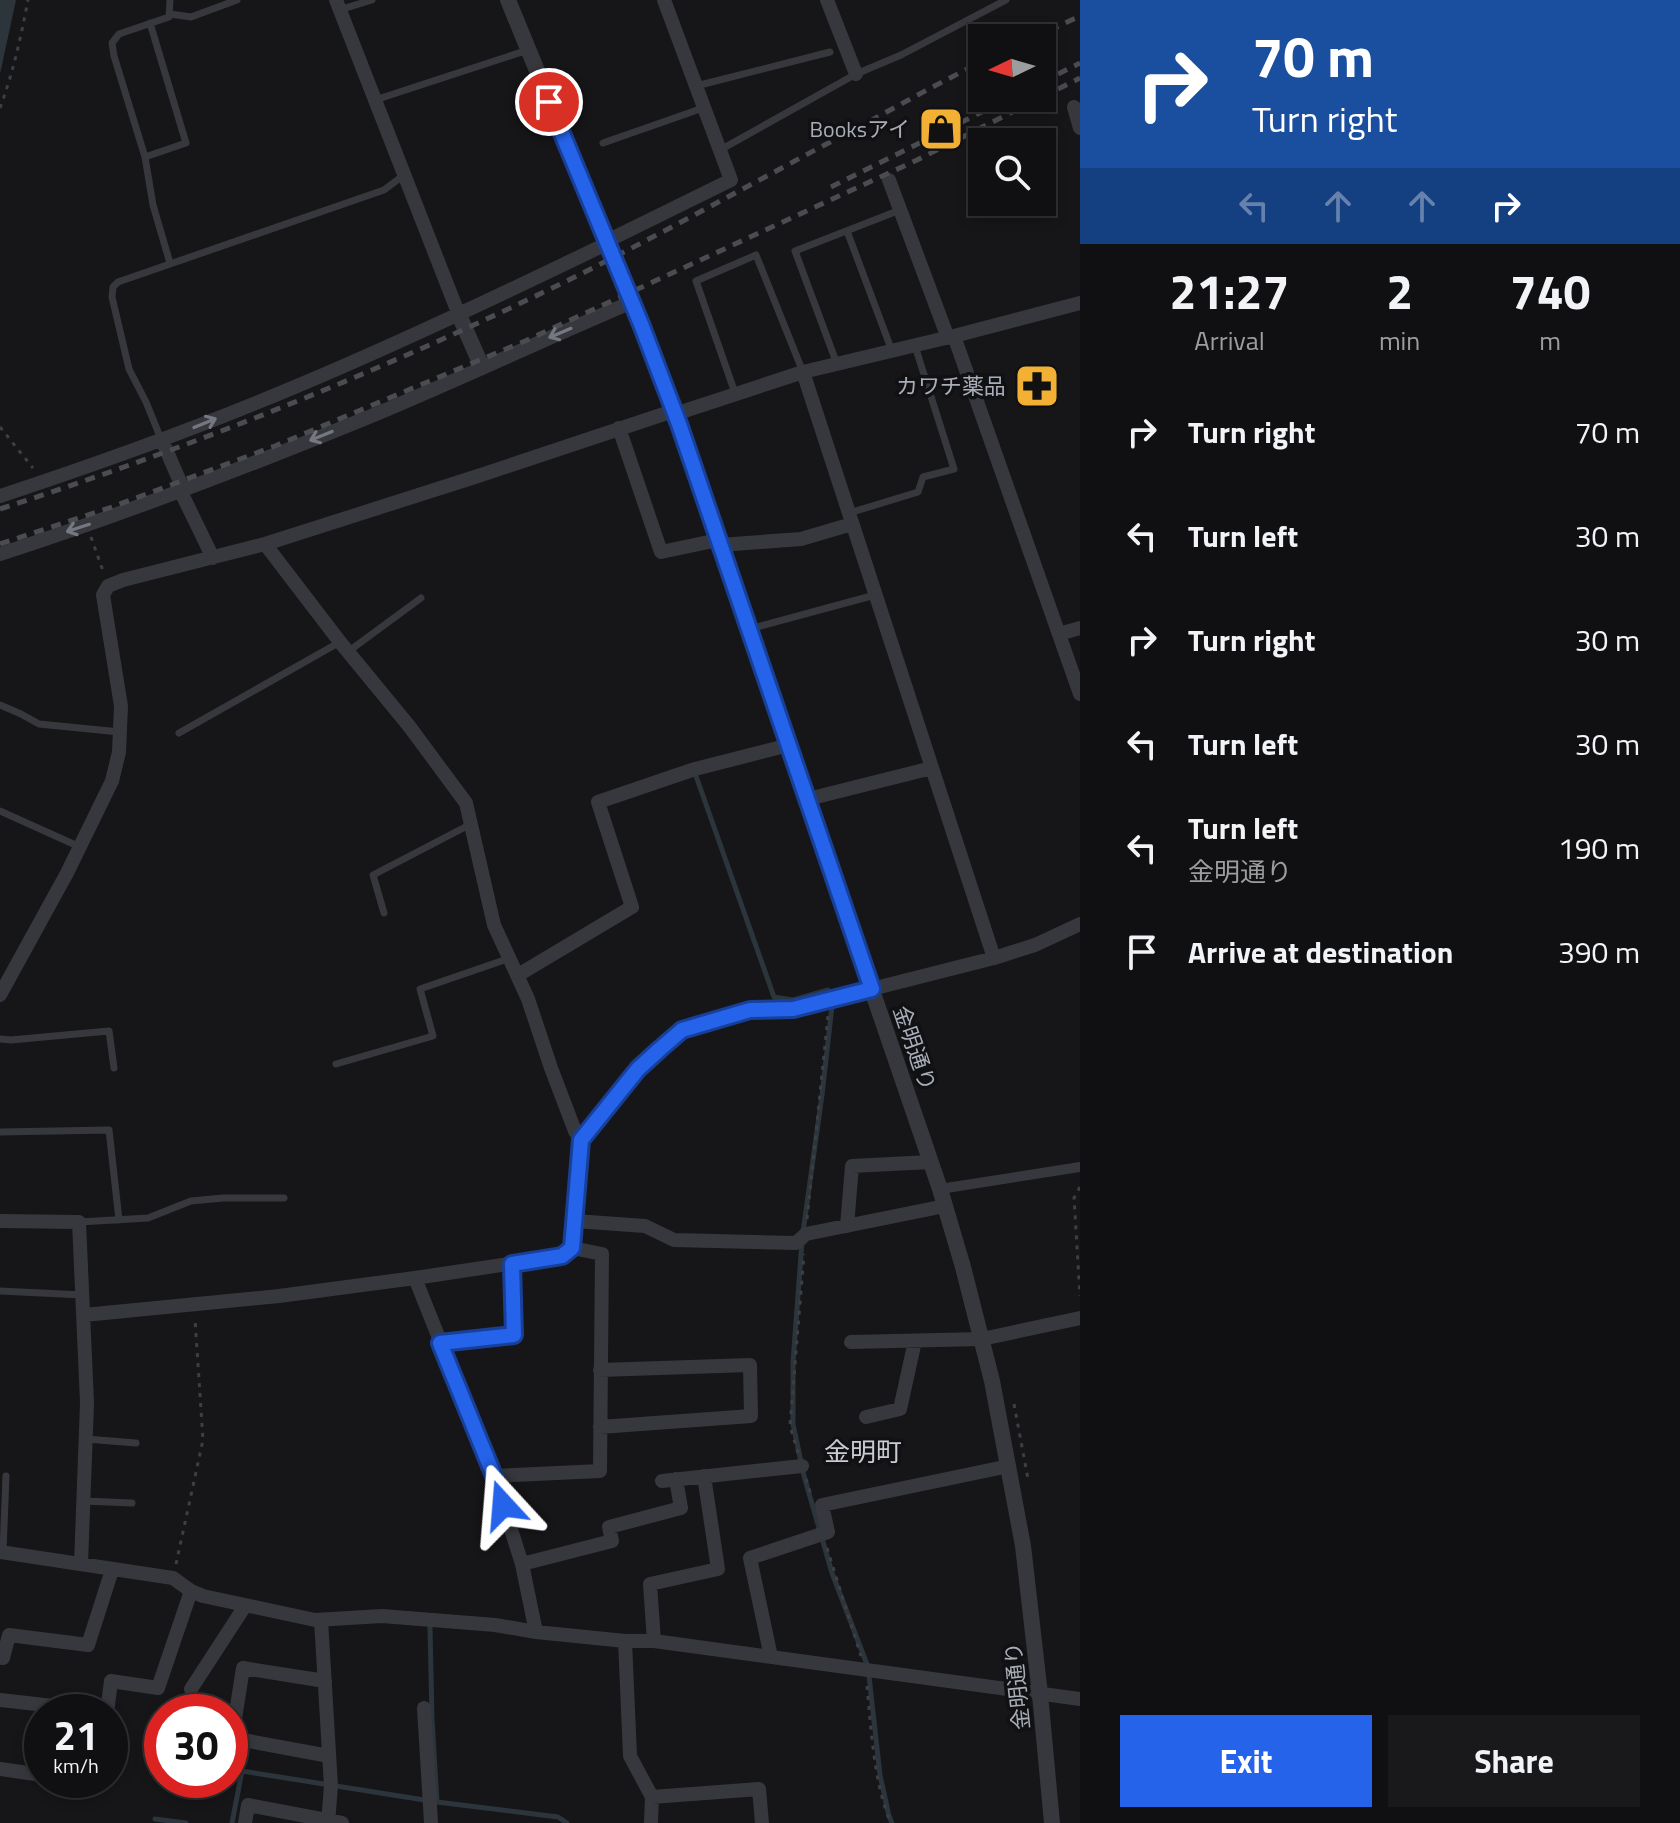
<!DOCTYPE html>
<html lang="en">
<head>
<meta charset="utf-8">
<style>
	:root { --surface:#101012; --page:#19191b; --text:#f1f3f6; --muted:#9c9d9f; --line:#303032; --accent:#2563eb }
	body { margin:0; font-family:"Titillium Web","Noto Sans JP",sans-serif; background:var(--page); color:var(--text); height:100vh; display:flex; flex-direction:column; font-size:30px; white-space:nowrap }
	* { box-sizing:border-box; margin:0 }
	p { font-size:26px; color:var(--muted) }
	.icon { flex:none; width:44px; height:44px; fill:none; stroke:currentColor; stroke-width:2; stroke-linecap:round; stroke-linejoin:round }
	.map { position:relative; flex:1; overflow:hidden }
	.details { display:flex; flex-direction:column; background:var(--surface); width:600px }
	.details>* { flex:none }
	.guide { background:#1a4fa0; color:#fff; overflow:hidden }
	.needle { width:52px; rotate:265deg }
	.tools { position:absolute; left:968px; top:24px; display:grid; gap:16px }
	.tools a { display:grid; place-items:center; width:88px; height:88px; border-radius:0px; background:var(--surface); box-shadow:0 4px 12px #0003,0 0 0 2px var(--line); font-size:40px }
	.speed { position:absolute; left:24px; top:1694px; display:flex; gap:16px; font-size:40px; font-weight:700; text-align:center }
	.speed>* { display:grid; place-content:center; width:104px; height:104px; border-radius:50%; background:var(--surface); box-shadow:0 4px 12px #0003,0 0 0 2px var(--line); line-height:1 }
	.speed small { font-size:20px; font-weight:400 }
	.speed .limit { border:12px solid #d22; background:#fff; color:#111 }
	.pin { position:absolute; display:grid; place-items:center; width:68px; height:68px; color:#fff; margin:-34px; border:4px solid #fff; border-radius:50%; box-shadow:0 2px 8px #0007 }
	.me { position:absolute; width:88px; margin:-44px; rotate:341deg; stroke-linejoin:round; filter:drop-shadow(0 0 6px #0008) }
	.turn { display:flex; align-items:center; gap:28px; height:168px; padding:0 40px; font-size:36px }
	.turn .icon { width:104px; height:104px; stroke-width:2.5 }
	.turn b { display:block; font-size:56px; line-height:68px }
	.lanes { display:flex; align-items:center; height:76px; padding:0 40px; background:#0003; justify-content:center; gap:40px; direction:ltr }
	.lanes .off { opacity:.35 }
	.eta { display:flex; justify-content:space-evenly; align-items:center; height:136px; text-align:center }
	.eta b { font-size:48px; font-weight:700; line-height:56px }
	.primary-button { display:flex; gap:16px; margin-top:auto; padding:16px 40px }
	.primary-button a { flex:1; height:92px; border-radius:0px; background:var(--accent); color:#fff; font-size:32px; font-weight:700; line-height:92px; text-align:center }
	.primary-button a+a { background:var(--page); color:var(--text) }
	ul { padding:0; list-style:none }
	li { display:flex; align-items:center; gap:24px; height:104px; padding:0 40px }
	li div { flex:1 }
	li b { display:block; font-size:30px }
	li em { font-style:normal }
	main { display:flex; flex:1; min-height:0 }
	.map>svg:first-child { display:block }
	.water { fill:#2c353c }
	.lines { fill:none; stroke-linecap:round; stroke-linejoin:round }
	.stream { stroke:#2c353c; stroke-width:5 }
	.path { stroke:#3d3f44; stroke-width:3; stroke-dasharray:4 6; stroke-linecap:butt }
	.service { stroke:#37383d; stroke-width:7 }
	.pedestrian { stroke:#37383d; stroke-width:10 }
	.minor { stroke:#37383d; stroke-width:14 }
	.tertiary { stroke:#37383d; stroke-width:16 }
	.rail { stroke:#4a4c52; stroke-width:5; stroke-dasharray:10 8; stroke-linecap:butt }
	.oneway { stroke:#757881 }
	.route-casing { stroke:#184099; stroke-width:20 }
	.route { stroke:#2563eb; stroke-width:14 }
	.labels { text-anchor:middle; stroke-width:7; stroke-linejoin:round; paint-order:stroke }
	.poi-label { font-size:22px; fill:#a8adb8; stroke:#111113; text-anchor:end }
	.street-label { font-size:22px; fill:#a8adb8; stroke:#111113 }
	.quarter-label { font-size:26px; fill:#c9ccd4; stroke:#111113 }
</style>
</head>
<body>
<main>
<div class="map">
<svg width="1080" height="1823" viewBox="0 0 1080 1823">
	<rect width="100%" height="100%" fill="#161618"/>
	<path class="water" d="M0,0H16L0,74Z"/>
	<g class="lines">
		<path class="stream" d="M696,776L774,997L793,1000L828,990L832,1006L822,1095L803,1232
			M802,1242L793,1362V1424L804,1476L832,1573L868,1667L880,1775L889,1816L892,1823
			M430,1627L432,1719L437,1802
			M155,1819L186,1823
			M232,1823L242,1771L437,1802L558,1817L567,1823"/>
		<path class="path" d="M0,108C13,73 21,37 28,0
			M0,427L33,468
			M91,537L103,571
			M1080,1187L1074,1198L1080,1296
			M807,1219L828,1016
			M1014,1404L1028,1479
			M798,1453L790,1426L804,1254
			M806,1479L811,1495
			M827,1548L861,1656
			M176,1564L203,1440L195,1319
			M867,1686C871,1727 874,1786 891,1823"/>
		<path class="service" d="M339,10L372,0
			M170,14L191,17L237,0
			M696,86L830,52
			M375,100L528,50
			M603,143L703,108
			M720,150L856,74L901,55L1006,0
			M145,157L186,143L150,23
			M847,231L892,351
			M170,263L153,205L145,157L114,56L112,43L119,34L169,17L170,0
			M837,364L795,251L900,210
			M735,393L696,281L756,255L803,372
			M161,439L146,402L129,369L112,297L113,287L118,282L384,190L404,175
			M849,513L918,492L923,477L954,469L915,346
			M750,629L875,595
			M349,651L421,598
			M0,705L21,714L39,724L120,732
			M179,733L340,642
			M0,811L80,847
			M384,913L373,875L471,824
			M0,1039L11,1040L109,1031L114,1068
			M336,1064L433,1036L420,989L510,958
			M0,1132L109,1130L119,1220
			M79,1222L148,1218L191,1201L223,1198H284
			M0,1291L83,1295
			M86,1439L136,1443
			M84,1501L132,1503
			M3,1552L6,1476"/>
		<path class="pedestrian" d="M940,1189L1080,1167"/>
		<path class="minor" d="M336,0L459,315
			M827,0L856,74
			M1074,107L1080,128
			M889,180L948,338
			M607,241L731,180L664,0
			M954,336L1080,694
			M803,372L994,958
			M675,414L803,372L954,336L1080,303
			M619,428L661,552L718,540
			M162,440L184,491
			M181,492L213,558
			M0,496C100,463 200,427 297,386C402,342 505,293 608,243
			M720,545L801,539L852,524
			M0,554C124,514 244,468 364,419C454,382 542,340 632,302
			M1059,634L1080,628
			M808,799L932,768
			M518,975L632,907L598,802L695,769L789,745
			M0,995L67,873L112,781L119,752L121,706L103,595L108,586L123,580L265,544L478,476L673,411
			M581,1140L638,1069L682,1030L750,1010L793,1009L994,958L1035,945L1080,924
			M0,1221L79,1222L87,1403L81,1564
			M575,1221L645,1226L674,1240L796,1243L806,1234L945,1206
			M847,1226L852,1166L931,1162
			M415,1278L494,1476L522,1564L536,1632
			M84,1315L279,1296L415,1278L562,1256L572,1248L581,1140L575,1131L551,1068L528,999L494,925L466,803L409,726L340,642L265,544
			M851,1342L982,1339L1080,1318
			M440,1343L514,1335L512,1264
			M866,1417L900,1409L915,1341
			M600,1427L751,1416L750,1365L600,1370
			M494,1476L600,1471L602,1254L572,1248
			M662,1481L802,1466
			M0,1552L173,1578L191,1591L203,1596L315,1620L382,1616L495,1625L536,1632L625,1641H654L1080,1699
			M522,1564L612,1541L609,1527L681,1508L676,1479
			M321,1620L331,1786L328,1823
			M625,1641L630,1756L652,1797L651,1823
			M654,1641L650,1584L718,1569L704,1476
			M0,1657L3,1658L9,1635L88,1645L112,1570
			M771,1657L750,1558L828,1532L822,1505L1009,1466
			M325,1681L243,1668L232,1738L329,1756
			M191,1689L245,1606
			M0,1700L107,1712
			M424,1708L431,1823
			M107,1712L111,1681L158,1688L191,1591
			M0,1769L42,1775
			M77,1780L91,1782L98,1780
			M652,1797L759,1789L762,1823
			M245,1823L248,1805L342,1823"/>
		<path class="tertiary" d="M508,0L641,324L675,414L940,1189L963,1267L992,1381L1023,1546L1040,1694L1052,1823
			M459,315L482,367"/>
		<path class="rail" d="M1033,38L1080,16
			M1042,82L1080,63
			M1042,97L1080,78
			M831,187L1010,98
			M0,509C186,449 367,377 544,292C654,239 761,178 870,121C907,101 944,80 982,62
			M0,544L112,507L275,446L525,341L917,160L1040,98"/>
	</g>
	<defs><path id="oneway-shaft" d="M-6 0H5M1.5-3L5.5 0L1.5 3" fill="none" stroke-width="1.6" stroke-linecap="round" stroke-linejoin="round" transform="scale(2)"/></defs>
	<g class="oneway">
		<use href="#oneway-shaft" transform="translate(560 333) rotate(157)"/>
		<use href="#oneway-shaft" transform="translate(205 423) rotate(-22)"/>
		<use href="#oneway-shaft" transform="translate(321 436) rotate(158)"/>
		<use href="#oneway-shaft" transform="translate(78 528) rotate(162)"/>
	</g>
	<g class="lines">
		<g class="route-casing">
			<path id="route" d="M503,1505L494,1476L440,1343L514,1335L512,1264L562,1256L572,1248L581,1140L638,1069L660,1049L682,1030L750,1010L793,1009L872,989L679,424L641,324L549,102"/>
		</g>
		<use href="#route" class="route"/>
	</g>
	<defs>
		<g id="shop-square" transform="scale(2.3)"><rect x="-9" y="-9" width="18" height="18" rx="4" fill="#f2b134" stroke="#111113"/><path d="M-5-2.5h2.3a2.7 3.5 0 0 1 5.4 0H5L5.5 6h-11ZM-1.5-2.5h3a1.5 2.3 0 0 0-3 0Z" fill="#111"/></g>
		<g id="pharmacy-square" transform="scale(2.3)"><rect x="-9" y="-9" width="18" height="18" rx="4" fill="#f2b134" stroke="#111113"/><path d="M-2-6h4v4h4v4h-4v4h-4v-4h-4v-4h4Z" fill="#111"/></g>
	</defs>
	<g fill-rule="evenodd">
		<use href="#shop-square" x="941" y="129"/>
		<use href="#pharmacy-square" x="1037" y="386"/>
	</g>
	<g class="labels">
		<g class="poi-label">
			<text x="910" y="137">Booksアイ</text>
			<text x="1006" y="394">カワチ薬品</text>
		</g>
		<g class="street-label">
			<text transform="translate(915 1048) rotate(71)" y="8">金明通り</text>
			<text transform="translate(1017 1686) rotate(-96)" y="8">金明通り</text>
		</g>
		<g class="quarter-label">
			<text x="863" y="1461">金明町</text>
		</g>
	</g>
</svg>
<div class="tools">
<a><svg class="needle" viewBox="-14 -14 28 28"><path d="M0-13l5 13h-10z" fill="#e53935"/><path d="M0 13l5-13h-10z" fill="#9c9d9f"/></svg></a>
<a><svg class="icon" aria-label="search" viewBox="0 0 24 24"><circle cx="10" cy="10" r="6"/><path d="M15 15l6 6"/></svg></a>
</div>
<div class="speed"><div>21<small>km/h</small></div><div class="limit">30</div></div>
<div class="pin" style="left:549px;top:102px;background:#d93025"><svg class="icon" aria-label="arrive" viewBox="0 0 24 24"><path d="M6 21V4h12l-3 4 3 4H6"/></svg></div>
<svg class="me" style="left:503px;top:1505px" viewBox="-20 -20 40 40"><path d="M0-17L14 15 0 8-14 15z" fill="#2563eb" stroke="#fff" stroke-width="4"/></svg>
</div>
<section class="details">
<div class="guide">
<div class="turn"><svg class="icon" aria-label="right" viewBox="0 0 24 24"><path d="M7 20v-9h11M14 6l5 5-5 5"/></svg><div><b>70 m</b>Turn right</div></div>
<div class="lanes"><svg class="icon off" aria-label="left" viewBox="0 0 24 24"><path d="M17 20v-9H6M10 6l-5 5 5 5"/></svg><svg class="icon off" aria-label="ahead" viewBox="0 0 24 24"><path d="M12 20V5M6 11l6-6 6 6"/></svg><svg class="icon off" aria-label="ahead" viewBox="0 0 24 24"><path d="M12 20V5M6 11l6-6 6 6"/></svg><svg class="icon" aria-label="right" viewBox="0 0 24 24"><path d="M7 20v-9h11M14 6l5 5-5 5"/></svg></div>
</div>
<div class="eta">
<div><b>21:27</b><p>Arrival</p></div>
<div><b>2</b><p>min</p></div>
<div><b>740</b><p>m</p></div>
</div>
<ul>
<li><svg class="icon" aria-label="right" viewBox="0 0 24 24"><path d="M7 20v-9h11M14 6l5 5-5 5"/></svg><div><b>Turn right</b></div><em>70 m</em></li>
<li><svg class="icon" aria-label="left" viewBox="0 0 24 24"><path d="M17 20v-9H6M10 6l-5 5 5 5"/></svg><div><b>Turn left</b></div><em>30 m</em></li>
<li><svg class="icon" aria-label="right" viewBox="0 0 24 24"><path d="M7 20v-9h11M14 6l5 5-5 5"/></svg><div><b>Turn right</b></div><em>30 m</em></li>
<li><svg class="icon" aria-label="left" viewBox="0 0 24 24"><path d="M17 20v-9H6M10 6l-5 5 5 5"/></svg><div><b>Turn left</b></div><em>30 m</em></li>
<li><svg class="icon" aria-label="left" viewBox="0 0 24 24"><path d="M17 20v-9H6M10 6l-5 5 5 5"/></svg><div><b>Turn left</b><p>金明通り</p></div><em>190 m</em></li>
<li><svg class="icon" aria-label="arrive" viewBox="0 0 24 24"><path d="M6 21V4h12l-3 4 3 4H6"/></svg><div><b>Arrive at destination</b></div><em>390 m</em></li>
</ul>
<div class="primary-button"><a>Exit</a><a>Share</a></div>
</section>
</main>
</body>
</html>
